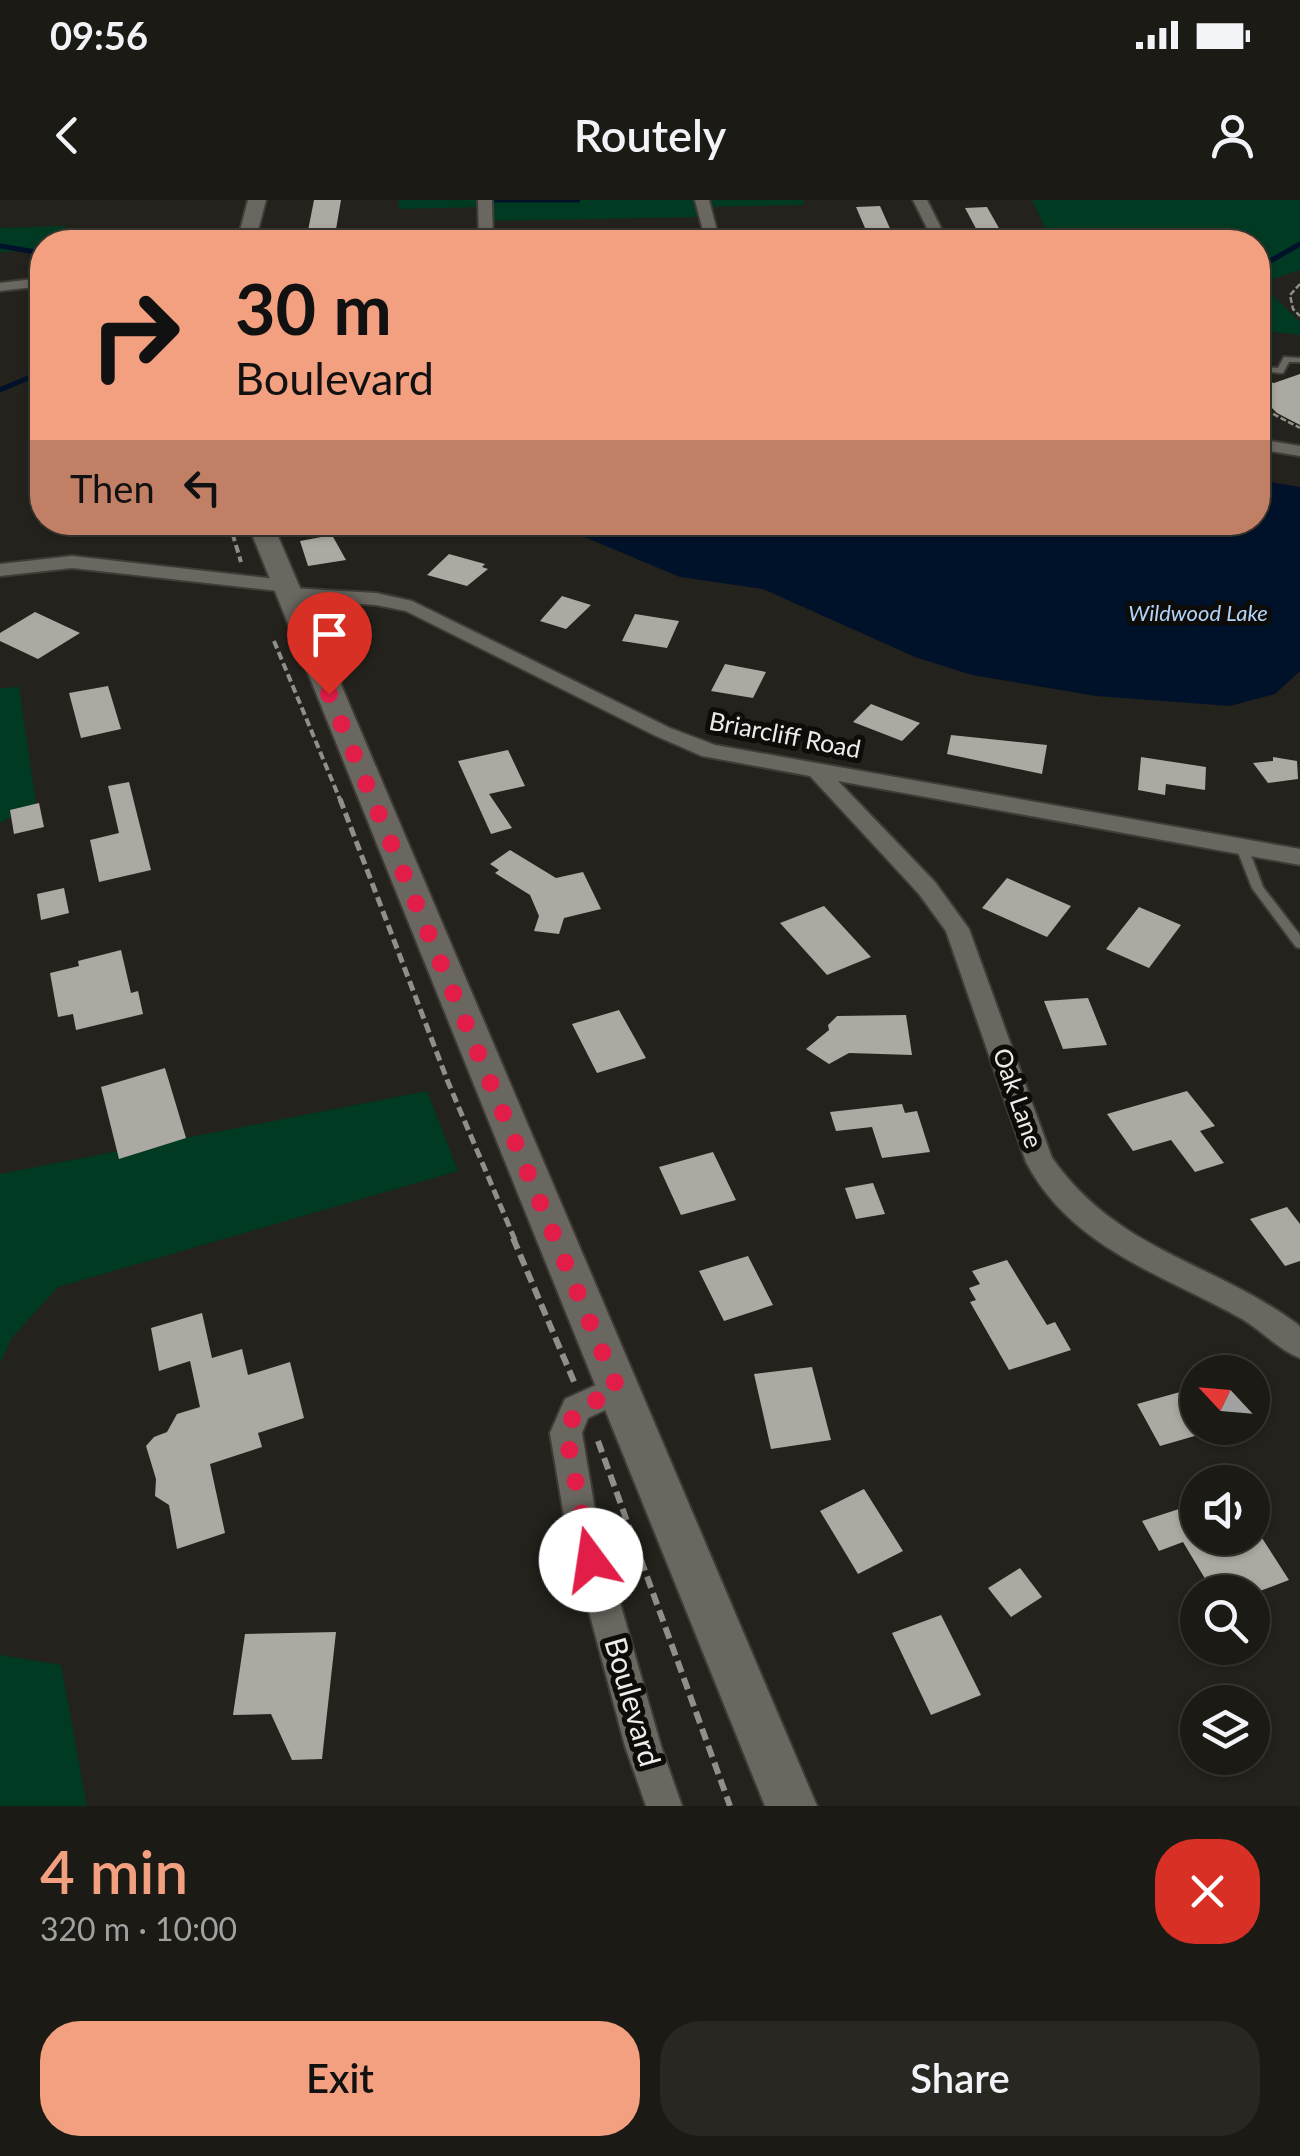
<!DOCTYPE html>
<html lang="en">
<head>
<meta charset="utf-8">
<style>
	:root { --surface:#1b1a15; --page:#282722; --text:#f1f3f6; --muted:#a0a1a0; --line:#393834; --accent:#f2a07f }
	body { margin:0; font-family:Lato,sans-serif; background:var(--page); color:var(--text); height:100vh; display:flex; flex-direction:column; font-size:38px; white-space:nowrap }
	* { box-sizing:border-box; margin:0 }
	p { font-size:32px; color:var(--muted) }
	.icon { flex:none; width:55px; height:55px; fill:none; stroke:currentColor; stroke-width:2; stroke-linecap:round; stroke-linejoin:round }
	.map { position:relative; height:1606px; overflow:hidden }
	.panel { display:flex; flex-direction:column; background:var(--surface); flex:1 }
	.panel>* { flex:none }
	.top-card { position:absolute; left:30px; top:30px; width:1240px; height:305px; border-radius:40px; box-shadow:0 2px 8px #0004,0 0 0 2px var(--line); background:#f2a07f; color:#111; overflow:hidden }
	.needle { width:65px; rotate:296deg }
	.fabs { position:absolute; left:1180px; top:1155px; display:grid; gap:20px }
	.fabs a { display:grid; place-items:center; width:90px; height:90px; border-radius:50%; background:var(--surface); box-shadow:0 2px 8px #0004,0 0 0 2px var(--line); font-size:50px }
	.pin { position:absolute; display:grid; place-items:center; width:85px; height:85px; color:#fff; margin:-102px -42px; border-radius:50% 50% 50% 0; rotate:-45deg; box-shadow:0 0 10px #0007 }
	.pin .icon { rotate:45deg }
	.me { position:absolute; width:110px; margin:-55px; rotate:346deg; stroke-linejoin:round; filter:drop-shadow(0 0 8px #0008) }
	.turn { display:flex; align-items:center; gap:35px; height:210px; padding:0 40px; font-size:45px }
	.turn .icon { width:130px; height:130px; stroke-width:2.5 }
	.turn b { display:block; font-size:70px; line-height:85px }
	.then { display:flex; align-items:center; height:95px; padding:0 40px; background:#0003; gap:20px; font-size:38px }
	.round { display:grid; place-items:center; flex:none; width:105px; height:105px; border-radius:40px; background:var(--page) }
	.head { display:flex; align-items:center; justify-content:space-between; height:170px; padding:0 40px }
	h1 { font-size:60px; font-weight:600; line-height:75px; color:var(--accent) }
	.cta { display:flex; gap:20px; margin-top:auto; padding:20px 40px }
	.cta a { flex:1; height:115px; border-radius:40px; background:var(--accent); color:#111; font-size:40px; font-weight:600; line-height:115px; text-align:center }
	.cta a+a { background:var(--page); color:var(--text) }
	.status { display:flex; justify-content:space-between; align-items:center; height:70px; padding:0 50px; background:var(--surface); direction:ltr }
	.status svg { height:28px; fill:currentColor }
	header { display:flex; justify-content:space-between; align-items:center; height:130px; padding:0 40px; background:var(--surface); font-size:45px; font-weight:600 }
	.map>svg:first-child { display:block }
	.green { fill:#013a22 }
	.water { fill:#00122a }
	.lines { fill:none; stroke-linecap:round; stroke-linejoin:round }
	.stream { stroke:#00122a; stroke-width:5 }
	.building { fill:#aca9a2 }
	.lane-casing { stroke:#3f3c38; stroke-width:4 }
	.street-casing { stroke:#3f3c38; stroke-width:4 }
	.secondary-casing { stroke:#3f3c38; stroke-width:4 }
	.path-far3 { stroke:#918f8a; stroke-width:2.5; stroke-dasharray:6 2.5; stroke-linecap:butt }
	.path-far2 { stroke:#918f8a; stroke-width:4; stroke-dasharray:8 4; stroke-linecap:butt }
	.path-far1 { stroke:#918f8a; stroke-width:5; stroke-dasharray:10 5; stroke-linecap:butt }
	.path { stroke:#918f8a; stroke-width:6; stroke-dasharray:12 6; stroke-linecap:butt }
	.lane { fill:#6a6760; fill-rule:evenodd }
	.street { fill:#6a6760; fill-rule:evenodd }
	.secondary { fill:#6a6760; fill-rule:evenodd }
	.route { stroke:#e11d48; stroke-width:18; stroke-dasharray:0 32.4 }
	.labels { text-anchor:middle; stroke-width:10; stroke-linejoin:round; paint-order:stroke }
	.far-water-label { font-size:22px; font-style:italic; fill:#b2d3f7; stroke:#0d0c09 }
	.street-label { font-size:25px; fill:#edece8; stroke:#0d0c09 }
	.near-street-label { font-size:30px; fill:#edece8; stroke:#0d0c09 }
</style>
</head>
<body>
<div class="status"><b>09:56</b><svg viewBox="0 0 49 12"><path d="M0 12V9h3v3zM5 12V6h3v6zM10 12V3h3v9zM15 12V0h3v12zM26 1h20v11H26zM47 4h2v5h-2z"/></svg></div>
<header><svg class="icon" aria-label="back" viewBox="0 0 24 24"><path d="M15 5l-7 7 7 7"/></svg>Routely<svg class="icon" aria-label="person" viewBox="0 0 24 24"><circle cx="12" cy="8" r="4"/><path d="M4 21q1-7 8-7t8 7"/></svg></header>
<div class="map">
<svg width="1300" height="1606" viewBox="0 0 1300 1606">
	<rect width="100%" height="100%" fill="#24221c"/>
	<path class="green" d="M398,0H803L804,5L703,7L704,17L484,21L483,7L399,9Z
		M1032,0H1300V70L1260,83L1300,122V135L1258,130V42H1052Z
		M66,26L62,42H42V50L0,52V28Z
		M19,487L36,603L0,623V488Z
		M427,891L458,971L58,1087L11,1139L0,1163V974Z
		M0,1455L61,1465L87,1606H0Z"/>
	<path class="water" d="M1258,280L1300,287V471L1275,494L1230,506L1096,496L972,475L915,457L763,389L680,377L551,323L1258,322Z"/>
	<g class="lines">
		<path class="stream" d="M496,0H578
			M0,46L42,53
			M1258,68L1300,44
			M1258,104L1269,110
			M0,190L42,172"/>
	</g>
	<path class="building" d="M314,0H341L334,41H306Z
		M880,6L896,42H871L856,7Z
		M987,7L1004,37L981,38L965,8Z
		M1300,174V225L1277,213L1266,202L1263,181L1274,183Z
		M332,335L346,360L308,366L300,341Z
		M449,354L485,364L482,367L488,369L467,386L427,375Z
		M562,396L591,405L566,429L540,421Z
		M35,412L80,433L38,459L0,441V433Z
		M635,414L679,421L667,448L622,441Z
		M725,464L766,472L753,498L711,491Z
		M108,486L121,529L81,538L69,493Z
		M871,504L920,523L902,541L853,522Z
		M951,535L1047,545L1042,574L947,554Z
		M508,550L525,586L489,594L512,628L491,634L458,561Z
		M1141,557L1206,567L1205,590L1166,584L1165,595L1138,590Z
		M1273,557L1297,561L1298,579L1268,583L1253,563L1273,561Z
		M129,582L151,670L99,682L90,640L119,633L108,586Z
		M39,603L44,627L14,634L10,610Z
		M510,650L556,678L583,672L601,709L564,718L559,734L534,731L539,716L530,695L495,673L499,670L490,664Z
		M1007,678L1071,706L1047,737L982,708Z
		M64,688L69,713L41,720L37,694Z
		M824,706L871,757L827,775L780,723Z
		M1139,707L1181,725L1149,768L1106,749Z
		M121,750L131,793L138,791L143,814L76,830L73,814L58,817L50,773L79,766L78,761Z
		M1088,798L1107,845L1063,849L1044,801Z
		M619,810L646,858L597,873L572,824Z
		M906,815L912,855L849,853L829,864L806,849L829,830L828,825L837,816Z
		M165,868L186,938L119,959L101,887Z
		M1187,891L1215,926L1200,931L1224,963L1195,972L1171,940L1133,951L1107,914Z
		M902,904L905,913L917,911L930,952L882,958L872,927L836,931L830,912Z
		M713,952L736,1000L681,1015L659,967Z
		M873,983L885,1014L856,1019L845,988Z
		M1287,1007L1300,1024V1061L1285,1066L1250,1019Z
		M748,1056L773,1105L724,1121L699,1071Z
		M1007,1060L1047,1125L1055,1122L1071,1150L1009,1170L970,1102L976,1100L969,1088L980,1084L972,1071Z
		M202,1113L212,1158L242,1149L248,1175L290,1162L304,1218L258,1233L262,1247L210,1264L225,1333L177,1349L169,1305L155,1296L156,1279L146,1246L154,1237L167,1232L177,1214L200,1207L190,1161L159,1171L151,1128Z
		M812,1167L831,1240L771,1249L754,1174Z
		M1180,1192L1198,1228L1205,1233L1160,1246L1137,1204Z
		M864,1289L903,1351L858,1374L820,1311Z
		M1179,1309L1196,1338H1262L1289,1380L1257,1392H1213L1183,1342L1159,1351L1142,1321Z
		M1020,1368L1042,1397L1011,1417L988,1388Z
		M941,1415L981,1495L931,1515L892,1433Z
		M336,1432L322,1559L292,1560L271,1514L233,1515L245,1434Z"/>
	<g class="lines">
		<g class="lane-casing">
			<path id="lane" d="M1284,157L1300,158V162H1289L1283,173H1280L1258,171V167L1278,168Z
				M1242,643L1248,647L1263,687L1300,735V748L1296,747L1252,688L1236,647Z"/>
		</g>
		<g class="street-casing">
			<path id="street" d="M478,0H492L493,42H479Z
				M695,0H709L720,42H706Z
				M913,0H927L948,42H934Z
				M42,78V86L0,91V83Z
				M1258,239L1300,246V256L1258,249Z
				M72,356L284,380L291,382L292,388L376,393L412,401L670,528L715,545L1300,649V665L838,581L935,682L969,729L1052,958C1119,1052 1211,1061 1296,1123L1300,1127V1158C1279,1150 1262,1131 1242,1119C1164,1075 1071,1048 1026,962L946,731L919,694L810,576L702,556L656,536L406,411L376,405L287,399L280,397L279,391L72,368L0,376V364Z
				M618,1175L629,1179L633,1189L629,1199L588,1218L582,1233L597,1322L661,1546L682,1606H646L625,1546L565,1322L550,1233L565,1199Z"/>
		</g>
		<g class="secondary-casing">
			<path id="secondary" d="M248,0H266L255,42H237Z
				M247,322H272L817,1606H765Z"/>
		</g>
		<path class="path-far3" d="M1300,84L1290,95L1293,109L1300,116
			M1258,206L1300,228"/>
		<path class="path-far2" d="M229,322L241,362
			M274,441L341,602"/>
		<path class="path-far1" d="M340,599L448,882L515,1040"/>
		<path class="path" d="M513,1038L575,1184
			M598,1241L730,1606"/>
		<use href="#lane" class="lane"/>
		<use href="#street" class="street"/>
		<use href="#secondary" class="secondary"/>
	</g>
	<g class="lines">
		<path class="route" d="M329,494L618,1190L576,1210L566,1233L591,1360"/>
	</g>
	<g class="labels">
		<g class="far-water-label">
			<text x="1198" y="421">Wildwood Lake</text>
		</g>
		<g class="street-label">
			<text transform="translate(785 535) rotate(11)" y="9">Briarcliff Road</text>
			<text transform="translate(1018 898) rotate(71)" y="9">Oak Lane</text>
		</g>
		<g class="near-street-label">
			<text transform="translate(632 1502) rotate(74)" y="10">Boulevard</text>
		</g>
	</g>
</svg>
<div class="fabs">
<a><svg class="needle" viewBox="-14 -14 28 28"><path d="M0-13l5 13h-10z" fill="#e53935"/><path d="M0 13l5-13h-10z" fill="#a0a1a0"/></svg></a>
<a><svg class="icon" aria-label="sound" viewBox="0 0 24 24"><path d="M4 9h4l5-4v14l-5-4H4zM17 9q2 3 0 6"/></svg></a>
<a><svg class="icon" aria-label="search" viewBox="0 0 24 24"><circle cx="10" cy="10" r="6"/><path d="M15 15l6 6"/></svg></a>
<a><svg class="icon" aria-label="layers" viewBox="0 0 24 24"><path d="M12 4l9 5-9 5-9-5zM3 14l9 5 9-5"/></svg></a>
</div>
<div class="pin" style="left:329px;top:494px;background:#d93025"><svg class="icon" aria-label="arrive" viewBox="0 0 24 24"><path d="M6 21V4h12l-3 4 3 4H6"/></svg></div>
<svg class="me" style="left:591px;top:1360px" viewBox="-20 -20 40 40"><circle r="19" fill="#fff"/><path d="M0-13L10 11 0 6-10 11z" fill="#e11d48"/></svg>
<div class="top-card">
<div class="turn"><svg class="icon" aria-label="right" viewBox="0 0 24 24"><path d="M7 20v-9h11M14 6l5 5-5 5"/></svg><div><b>30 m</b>Boulevard</div></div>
<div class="then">Then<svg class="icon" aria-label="left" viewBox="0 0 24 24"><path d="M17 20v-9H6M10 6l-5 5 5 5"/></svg></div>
</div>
</div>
<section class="panel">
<div class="head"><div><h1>4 min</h1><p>320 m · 10:00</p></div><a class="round" style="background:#d93025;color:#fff"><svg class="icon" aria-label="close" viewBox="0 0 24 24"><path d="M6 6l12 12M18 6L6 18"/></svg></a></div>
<div class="cta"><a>Exit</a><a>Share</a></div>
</section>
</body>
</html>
